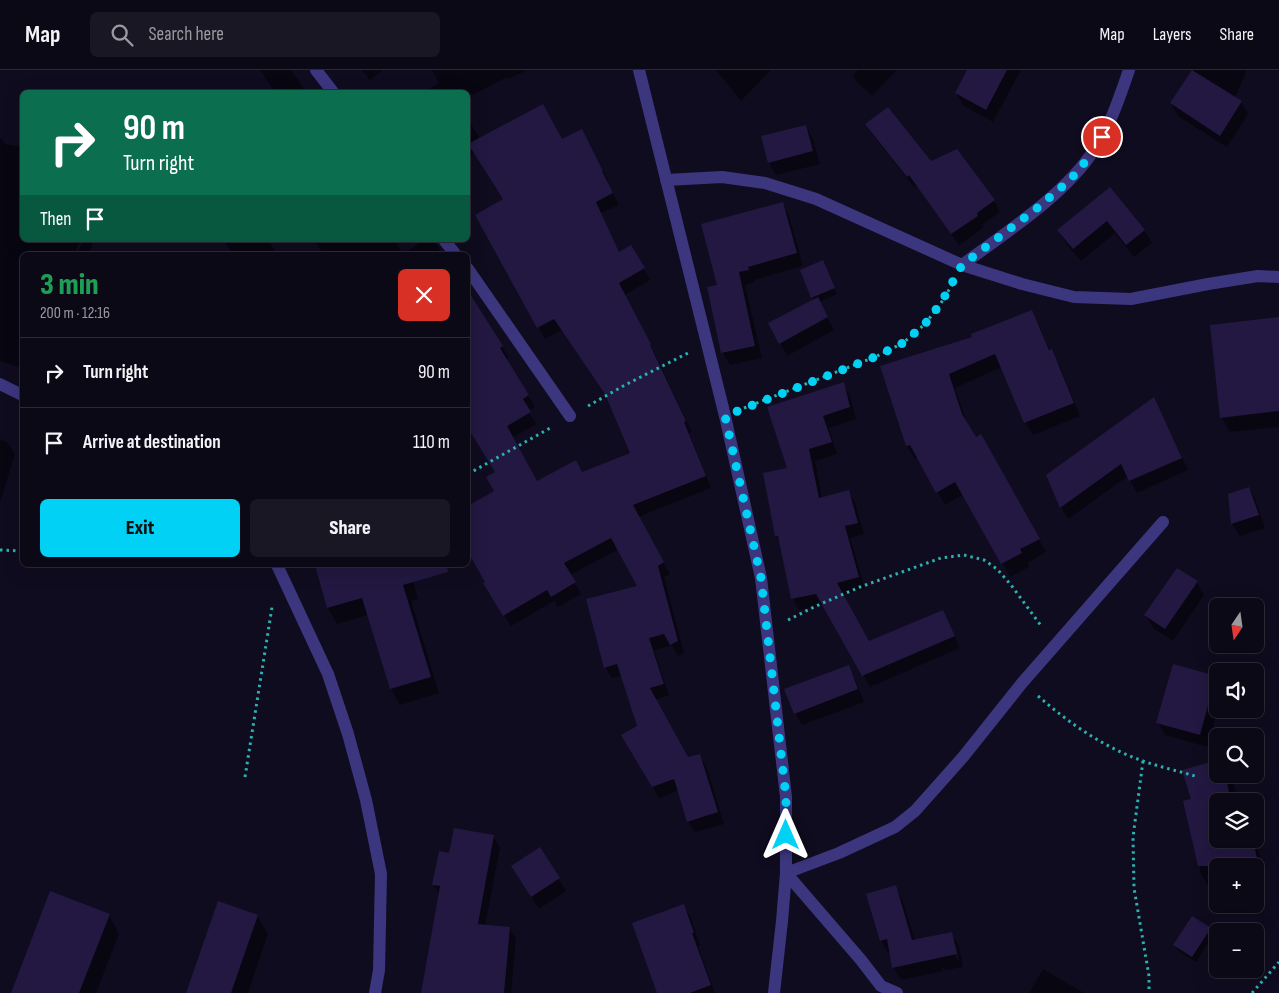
<!DOCTYPE html>
<html lang="en">
<head>
<meta charset="utf-8">
<style>
	:root { --surface:#0c0917; --page:#1a1724; --text:#f1f3f6; --muted:#9a9aa1; --line:#2c2a36; --accent:#00d1f5 }
	body { margin:0; font-family:"Sofia Sans Condensed",sans-serif; background:var(--page); color:var(--text); height:100vh; display:flex; flex-direction:column; font-size:19px; white-space:nowrap }
	* { box-sizing:border-box; margin:0 }
	p { font-size:16px; color:var(--muted) }
	.icon { flex:none; width:28px; height:28px; fill:none; stroke:currentColor; stroke-width:2; stroke-linecap:round; stroke-linejoin:round }
	.map { position:relative; flex:1; overflow:hidden }
	.drawer { position:absolute; left:20px; top:182px; width:450px; height:315px; display:flex; flex-direction:column; background:var(--surface); border-radius:8px; box-shadow:0 5px 20px #0002,0 0 0 1px var(--line) }
	.drawer>* { flex:none }
	.hud { position:absolute; left:20px; top:20px; width:450px; height:152px; border-radius:8px; box-shadow:0 5px 20px #0002,0 0 0 1px var(--line); background:#0b6e4f; color:#fff; overflow:hidden }
	.needle { width:32px; rotate:193deg }
	.fabs { position:absolute; left:1209px; top:528px; display:grid; gap:10px }
	.fabs a { display:grid; place-items:center; width:55px; height:55px; border-radius:8px; background:var(--surface); box-shadow:0 5px 20px #0002,0 0 0 1px var(--line); font-size:25px }
	.pin { position:absolute; display:grid; place-items:center; width:42px; height:42px; color:#fff; margin:-21px; border:2px solid #fff; border-radius:50%; box-shadow:0 1px 5px #0007 }
	.me { position:absolute; width:55px; margin:-28px; rotate:0deg; stroke-linejoin:round; filter:drop-shadow(0 0 4px #0008) }
	.turn { display:flex; align-items:center; gap:18px; height:105px; padding:0 20px; font-size:22px }
	.turn .icon { width:65px; height:65px; stroke-width:2.5 }
	.turn b { display:block; font-size:35px; line-height:42px }
	.then { display:flex; align-items:center; height:48px; padding:0 20px; background:#0003; gap:10px; font-size:19px }
	.round { display:grid; place-items:center; flex:none; width:52px; height:52px; border-radius:8px; background:var(--page) }
	.headline { display:flex; align-items:center; justify-content:space-between; height:85px; padding:0 20px }
	h1 { font-size:30px; font-weight:800; line-height:38px; color:#1e9e55 }
	.primary-button { display:flex; gap:10px; margin-top:auto; padding:10px 20px }
	.primary-button a { flex:1; height:58px; border-radius:8px; background:var(--accent); color:#111; font-size:20px; font-weight:800; line-height:58px; text-align:center }
	.primary-button a+a { background:var(--page); color:var(--text) }
	ul { padding:0; list-style:none }
	li { display:flex; align-items:center; gap:15px; height:70px; padding:0 20px; border-top:1px solid var(--line) }
	li div { flex:1 }
	li b { display:block; font-size:19px }
	li em { font-style:normal }
	header { display:flex; align-items:center; gap:30px; box-sizing:border-box; height:70px; padding:0 25px; background:var(--surface); border-bottom:1px solid var(--line) }
	header strong { font-size:24px }
	nav { display:flex; gap:28px; margin-inline-start:auto; font-size:18px }
	.search { width:350px; height:45px; background:var(--page); display:flex; align-items:center; gap:12px; box-sizing:border-box; padding:0 18px; border-radius:8px; color:var(--muted); font-size:19px }
	.map>svg:first-child { display:block }
	.shadow { fill:#0007; fill-rule:evenodd }
	.building { fill:#221841 }
	.lines { fill:none; stroke-linecap:round; stroke-linejoin:round }
	.path { stroke:#2bb2b0; stroke-width:3; stroke-dasharray:2.5 4; stroke-linecap:butt }
	.service { stroke:#3c367f; stroke-width:12 }
	.minor { stroke:#3c367f; stroke-width:12 }
	.route { stroke:#00d1f5; stroke-width:9; stroke-dasharray:0 16.2 }
</style>
</head>
<body>
<header>
<strong>Map</strong>
<div class="search"><svg class="icon" aria-label="search" viewBox="0 0 24 24"><circle cx="10" cy="10" r="6"/><path d="M15 15l6 6"/></svg>Search here</div>
<nav><a>Map</a><a>Layers</a><a>Share</a></nav>
</header>
<div class="map">
<svg width="1279" height="923" viewBox="0 0 1279 923">
	<rect width="100%" height="100%" fill="#100c1f"/>
	<path class="shadow" d="M260,0H291L306,22H275Z
		M362,0H383L370,10Z
		M432,0H528L508,9L507,7L468,27V22H426V21L439,13Z
		M716,0H771L741,31Z
		M858,0H897L872,26L856,11L853,5Z
		M969,0H1021L993,52L964,36L956,23Z
		M1193,0H1247L1235,28L1241,32L1248,44L1227,77L1178,46L1171,34Z
		M468,49L480,69L588,72L609,112L608,113L619,135L601,143L619,183L631,176L650,210L625,225L656,286L692,362L689,363L711,418L638,447L670,504L664,507L684,583L678,586L672,575L654,580L669,625L655,630L688,689L699,685L706,696L724,754L695,762L688,751L679,720L659,728L623,666L639,657L622,606L612,608L605,597L639,516L619,479L570,505L581,524L558,537L554,531L511,556L491,525L486,513L468,480V437L495,421L496,403L468,356V223L502,276L509,288L505,289L535,337L528,341L536,354L512,368L537,413L582,403L632,384L608,328L562,260L545,269L477,145L503,129L474,83L468,87Z
		M867,54L931,92L957,81L994,131L1000,142L982,155L984,157L959,175L917,115L914,117L873,65Z
		M805,56L813,69L820,94L776,105L769,93Z
		M0,68L2,69L5,74L22,77V170H80L74,185H22V298L0,291Z
		M1110,119L1144,160L1152,173L1134,187L1115,163L1081,191L1066,173L1059,161Z
		M782,133L789,146L803,196L754,210L755,212L745,215L762,288L730,295L723,283L708,218L719,216Z
		M83,170H94L88,185H77Z
		M223,170H268L278,185H234Z
		M316,170H394L403,184L424,170H433L443,185H324L315,171Z
		M824,196L837,224L819,232L834,260L787,286L780,273L814,230L812,227Z
		M1031,242L1039,255L1050,281L1059,294L1080,346L1033,365L1025,352L1002,297L955,318L968,357L975,368L980,365L1046,482L1027,493L1029,497L1010,507L964,424L945,435L918,388L915,389L907,376L882,297L974,268Z
		M1279,249V357L1230,362L1221,347Z
		M843,314L850,326L856,349L829,358L837,384L815,391L822,428L848,421L855,433L864,464L850,468L865,519L842,525L869,573L943,542L949,553L960,578L870,617L824,535L799,540L793,529L781,474L776,466L789,399Z
		M1163,347L1188,400L1137,423L1128,406L1068,449L1061,437L1050,411Z
		M0,369L7,372L15,384L0,433Z
		M1249,418L1256,431L1265,458L1240,466L1232,454L1229,425Z
		M316,495H408L418,529L411,531L439,623L400,635L391,619L368,545L337,554L328,538Z
		M1197,512L1204,525L1173,571L1153,558L1146,545Z
		M848,596L855,609L864,632L802,655L795,643Z
		M1216,607L1218,610V639L1207,677L1165,665L1158,653Z
		M1218,704H1230L1236,721L1232,722L1234,731H1218V769H1255V766L1263,800L1255,802V796H1218V813L1208,816L1201,804L1185,732L1193,730Z
		M493,766L500,778L485,856L509,858L516,869L511,923H422L440,826L433,814L450,785Z
		M539,779L566,821L539,839L512,797Z
		M895,817L902,829L915,871L951,864L959,876L963,897L946,900L941,897L943,901L901,910L894,898L890,882L888,883L881,870ZM953,875H956L959,890L957,891Z
		M683,836L691,848L700,875L698,876L715,923H659Z
		M109,845L119,864L96,923H12Z
		M257,846L268,864L248,923H188Z
		M1210,859L1213,865L1196,892L1178,881L1175,875Z
		M1043,899L1084,923H1029Z"/>
	<path class="building" d="M967,0H1007L986,40L955,23Z
		M1192,0L1242,31L1220,66L1170,33Z
		M543,34L562,69L582,59L603,101H602L613,123L596,132L619,182L631,175L645,198L619,213L651,274L650,275L686,351L684,352L706,406L633,435L664,492L658,496L678,571L670,575L664,564L649,568L664,614L650,618L688,687L700,684L718,742L687,752L674,709L652,717L621,665L637,656L617,594L604,598L586,529L637,516L611,468L564,493L576,512L551,527L547,520L503,546L483,513L485,512L468,482V436L494,421L486,407L495,402L468,358V221L503,276L500,278L529,325L523,329L531,342L507,356L537,411L576,390L582,402L630,383L605,324L554,249L537,258L475,145L503,129L468,74Z
		M888,37L931,91L957,79L995,130L977,143L978,146L951,164L909,105L907,107L865,54Z
		M806,55L813,81L768,93L761,66Z
		M1110,117L1145,160L1126,175L1107,151L1073,179L1057,160Z
		M783,132L797,183L748,197L749,200L739,202L755,276L721,283L707,217L717,215L701,154Z
		M823,190L835,218L811,228L800,200Z
		M818,227L828,247L779,274L768,253Z
		M1032,240L1049,280L1052,279L1074,333L1024,353L995,284L949,304L962,344L976,367L981,364L1040,469L1020,479L1022,483L1001,494L955,412L936,423L910,375L906,376L880,296L972,267L971,264Z
		M1279,247V341L1220,348L1210,255Z
		M844,312L850,337L823,346L832,372L809,379L819,428L849,420L858,453L845,456L859,507L837,513L869,571L943,540L955,566L862,606L816,524L791,529L778,466H775L763,403L787,398L767,337Z
		M1154,327L1182,388L1129,411L1121,394L1060,438L1046,405Z
		M1249,417L1259,445L1231,454L1228,424Z
		M315,495H447L448,502L403,515L431,607L390,619L362,528L327,538Z
		M1177,498L1198,511L1165,559L1144,545Z
		M1173,594L1216,606L1200,665L1156,653Z
		M849,595L858,619L794,644L784,619Z
		M1218,690V704H1225L1231,731H1218V769H1253L1257,789L1245,792L1246,796H1198L1183,731L1191,729L1182,700Z
		M454,758L494,765L478,854L510,857L504,923H421L440,816L432,815L439,781L449,783Z
		M540,777L560,808L531,827L511,796Z
		M896,815L912,870L952,862L957,884L892,898L887,869L880,871L866,824Z
		M50,821L110,844L79,923H11Z
		M218,831L258,845L231,923H186Z
		M684,834L694,863H692L711,915L690,923H657L632,853Z
		M1192,846L1211,858L1192,887L1173,875Z"/>
	<g class="lines">
		<path class="path" d="M588,336L625,315L688,283
			M744,338L875,287L903,273L925,254L941,233L952,215
			M468,404L552,357
			M0,480L22,481
			M788,550L816,536L860,517L941,488L964,485L984,490L997,499L1011,515L1042,557
			M1038,626C1069,653 1103,677 1143,691C1160,697 1178,701 1195,706
			M1143,691L1133,767L1134,818L1149,906V923
			M245,707L272,537
			M1252,923L1279,892"/>
		<path class="service" d="M0,314L22,325
			M277,495L328,604L348,664L366,730L381,804L379,900L375,923"/>
		<path class="minor" d="M316,0L333,22
			M639,0L725,346L761,508L786,727V803L782,851L774,923
			M666,110L722,107L765,113L816,129L962,195L1022,214L1074,227L1131,229L1208,214L1258,206L1279,207
			M444,170L456,185
			M962,195C1005,163 1065,125 1094,80C1110,57 1120,26 1129,0
			M468,199L570,346
			M897,923L881,916L861,890L786,803L839,783L895,757L915,741L963,687L1022,613L1163,452"/>
	</g>
	<g class="lines">
		<path class="route" d="M786,765V727L761,508L725,346L875,287L903,273L925,254L941,233L962,195L1036,139L1070,110L1095,80L1102,67"/>
	</g>
</svg>
<div class="fabs">
<a><svg class="needle" viewBox="-14 -14 28 28"><path d="M0-13l5 13h-10z" fill="#e53935"/><path d="M0 13l5-13h-10z" fill="#9a9aa1"/></svg></a>
<a><svg class="icon" aria-label="sound" viewBox="0 0 24 24"><path d="M4 9h4l5-4v14l-5-4H4zM17 9q2 3 0 6"/></svg></a>
<a><svg class="icon" aria-label="search" viewBox="0 0 24 24"><circle cx="10" cy="10" r="6"/><path d="M15 15l6 6"/></svg></a>
<a><svg class="icon" aria-label="layers" viewBox="0 0 24 24"><path d="M12 4l9 5-9 5-9-5zM3 14l9 5 9-5"/></svg></a>
<a>+</a>
<a>−</a>
</div>
<div class="pin" style="left:1102px;top:67px;background:#d93025"><svg class="icon" aria-label="arrive" viewBox="0 0 24 24"><path d="M6 21V4h12l-3 4 3 4H6"/></svg></div>
<svg class="me" style="left:786px;top:765px" viewBox="-20 -20 40 40"><path d="M0-17L14 15 0 8-14 15z" fill="#00d1f5" stroke="#fff" stroke-width="4"/></svg>
<div class="hud">
<div class="turn"><svg class="icon" aria-label="right" viewBox="0 0 24 24"><path d="M7 20v-9h11M14 6l5 5-5 5"/></svg><div><b>90 m</b>Turn right</div></div>
<div class="then">Then<svg class="icon" aria-label="arrive" viewBox="0 0 24 24"><path d="M6 21V4h12l-3 4 3 4H6"/></svg></div>
</div>
<section class="drawer">
<div class="headline"><div><h1>3 min</h1><p>200 m · 12:16</p></div><a class="round" style="background:#d93025;color:#fff"><svg class="icon" aria-label="close" viewBox="0 0 24 24"><path d="M6 6l12 12M18 6L6 18"/></svg></a></div>
<ul>
<li><svg class="icon" aria-label="right" viewBox="0 0 24 24"><path d="M7 20v-9h11M14 6l5 5-5 5"/></svg><div><b>Turn right</b></div><em>90 m</em></li>
<li><svg class="icon" aria-label="arrive" viewBox="0 0 24 24"><path d="M6 21V4h12l-3 4 3 4H6"/></svg><div><b>Arrive at destination</b></div><em>110 m</em></li>
</ul>
<div class="primary-button"><a>Exit</a><a>Share</a></div>
</section>
</div>
</body>
</html>
